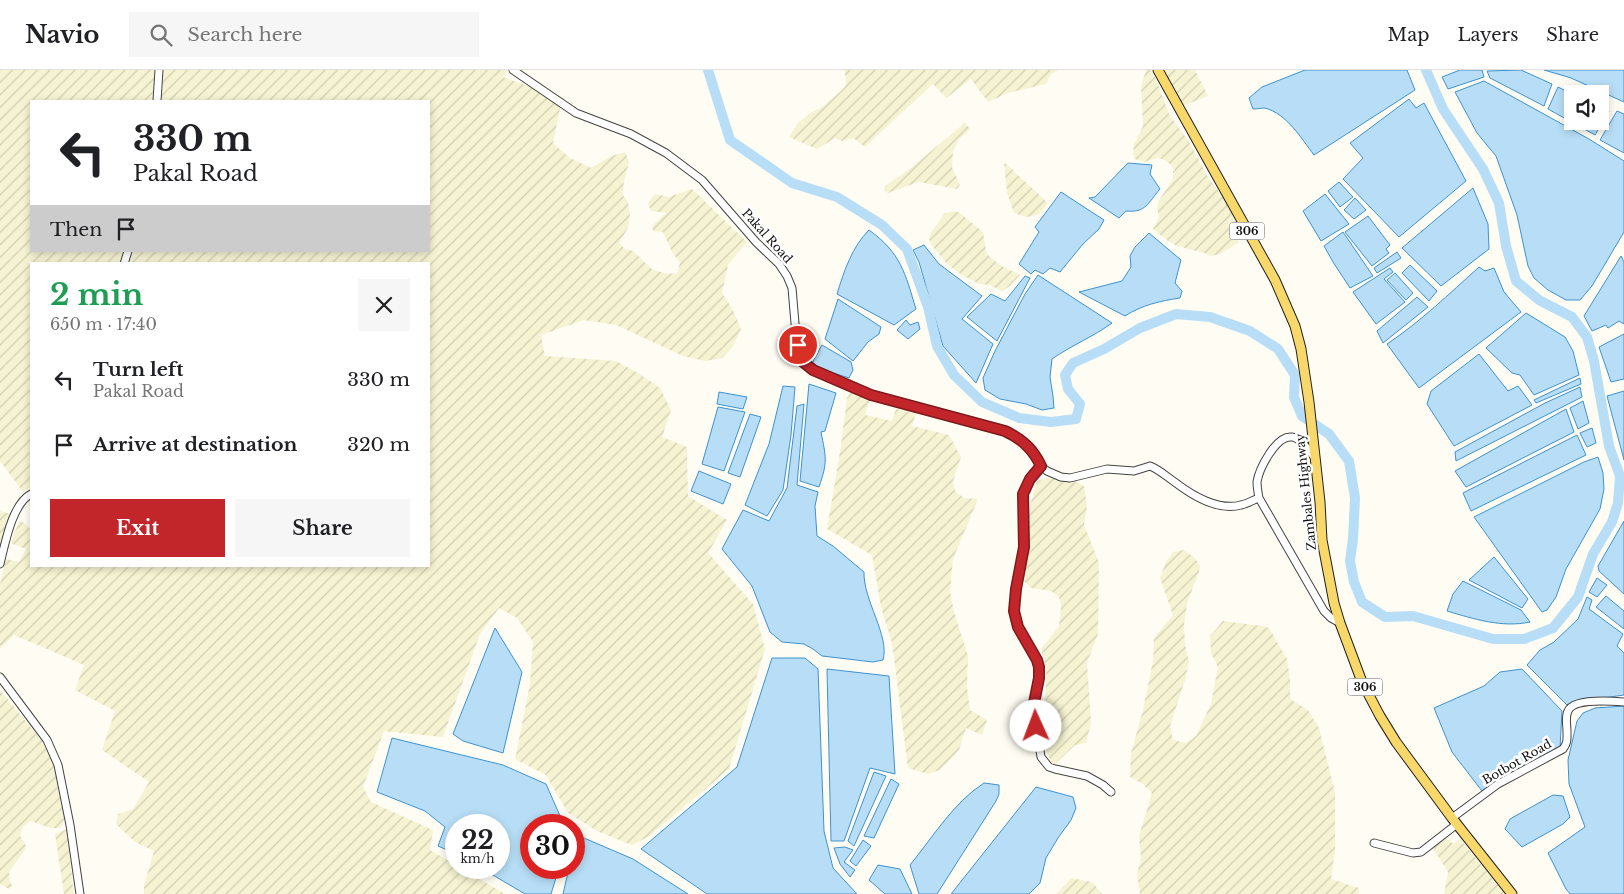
<!DOCTYPE html>
<html lang="en">
<head>
<meta charset="utf-8">
<style>
	:root { --surface:#fff; --page:#f6f6f6; --text:#202124; --muted:#757577; --line:#e0e0e0; --accent:#c2262b }
	body { margin:0; font-family:"Libre Baskerville",serif; background:var(--page); color:var(--text); height:100vh; display:flex; flex-direction:column; font-size:19px; white-space:nowrap }
	* { box-sizing:border-box; margin:0 }
	p { font-size:16px; color:var(--muted) }
	.icon { flex:none; width:28px; height:28px; fill:none; stroke:currentColor; stroke-width:2; stroke-linecap:round; stroke-linejoin:round }
	.map { position:relative; flex:1; overflow:hidden }
	.sheet { position:absolute; left:30px; top:192px; width:400px; height:305px; display:flex; flex-direction:column; background:var(--surface); border-radius:0px; box-shadow:0 2px 8px #0003 }
	.sheet>* { flex:none }
	.hud { position:absolute; left:30px; top:30px; width:400px; height:152px; border-radius:0px; box-shadow:0 2px 8px #0003; background:#fff; color:var(--text); overflow:hidden }
	.buttons { position:absolute; left:1564px; top:15px; display:grid; gap:10px }
	.buttons a { display:grid; place-items:center; width:45px; height:45px; border-radius:0px; background:var(--surface); box-shadow:0 2px 8px #0003; font-size:25px }
	.speed { position:absolute; left:445px; top:744px; display:flex; gap:10px; font-size:25px; font-weight:700; text-align:center }
	.speed>* { display:grid; place-content:center; width:65px; height:65px; border-radius:50%; background:var(--surface); box-shadow:0 2px 8px #0003; line-height:1 }
	.speed small { font-size:12px; font-weight:400 }
	.speed .limit { border:8px solid #d22; background:#fff; color:#111 }
	.pin { position:absolute; display:grid; place-items:center; width:42px; height:42px; color:#fff; margin:-21px; border:2px solid #fff; border-radius:50%; box-shadow:0 1px 5px #0007 }
	.me { position:absolute; width:55px; margin:-28px; rotate:358deg; stroke-linejoin:round; filter:drop-shadow(0 0 4px #0008) }
	.turn { display:flex; align-items:center; gap:18px; height:105px; padding:0 20px; font-size:22px }
	.turn .icon { width:65px; height:65px; stroke-width:2.5 }
	.turn b { display:block; font-size:35px; line-height:42px }
	.then { display:flex; align-items:center; height:48px; padding:0 20px; background:#0003; gap:10px; font-size:19px }
	.round { display:grid; place-items:center; flex:none; width:52px; height:52px; border-radius:0px; background:var(--page) }
	.head { display:flex; align-items:center; justify-content:space-between; height:85px; padding:0 20px }
	h1 { font-size:30px; font-weight:700; line-height:38px; color:#1e9e55 }
	.cta { display:flex; gap:10px; margin-top:auto; padding:10px 20px }
	.cta a { flex:1; height:58px; border-radius:0px; background:var(--accent); color:#fff; font-size:20px; font-weight:700; line-height:58px; text-align:center }
	.cta a+a { background:var(--page); color:var(--text) }
	ul { padding:0; list-style:none }
	li { display:flex; align-items:center; gap:15px; height:65px; padding:0 20px }
	li div { flex:1 }
	li b { display:block; font-size:19px }
	li em { font-style:normal }
	header { display:flex; align-items:center; gap:30px; box-sizing:border-box; height:70px; padding:0 25px; background:var(--surface); border-bottom:1px solid var(--line) }
	header strong { font-size:24px }
	nav { display:flex; gap:28px; margin-inline-start:auto; font-size:18px }
	.search { width:350px; height:45px; background:var(--page); display:flex; align-items:center; gap:12px; box-sizing:border-box; padding:0 18px; border-radius:0px; color:var(--muted); font-size:19px }
	.map>svg:first-child { display:block }
	.farmland { fill:url(#farmland-furrows); fill-rule:evenodd }
	.water { fill:#b7def6; stroke:#3e92ce }
	.lines { fill:none; stroke-linecap:round; stroke-linejoin:round }
	.river { stroke:#b7def6; stroke-width:10 }
	.minor-casing { stroke:#434343; stroke-width:9 }
	.major-casing { stroke:#212121; stroke-width:11 }
	.minor { stroke:#fff; stroke-width:7 }
	.major { stroke:#f8d86a; stroke-width:9 }
	.route-casing { stroke:#7e191c; stroke-width:12 }
	.route { stroke:#c2262b; stroke-width:9 }
	.labels { text-anchor:middle; stroke-width:5; stroke-linejoin:round; paint-order:stroke }
	.shield { fill:#fff; stroke:#585858; stroke-width:1 }
	.shield-label { font-size:11px; font-weight:bold; fill:#101010 }
	.street-label { font-size:12px; fill:#101010; stroke:#fff }
</style>
</head>
<body>
<header>
<strong>Navio</strong>
<div class="search"><svg class="icon" aria-label="search" viewBox="0 0 24 24"><circle cx="10" cy="10" r="6"/><path d="M15 15l6 6"/></svg>Search here</div>
<nav><a>Map</a><a>Layers</a><a>Share</a></nav>
</header>
<div class="map">
<svg width="1624" height="824" viewBox="0 0 1624 824">
	<defs>
		<pattern id="farmland-furrows" width="10" height="10" patternUnits="userSpaceOnUse" patternTransform="scale(1.25)"><rect width="10" height="10" fill="#f5f3d2"/><path d="M-1 1l2-2M0 10L10 0M9 11l2-2" fill="none" stroke="#d1cfb3"/></pattern>
	</defs>
	<rect width="100%" height="100%" fill="#fffdf3"/>
	<path class="farmland" d="M0,0H508L503,7L547,23L561,34L553,73L570,88L591,98L611,86L625,82L629,92L624,111L623,125L628,132L630,145L628,158L619,173L625,179L633,181L653,200L668,204L677,203L680,193L672,182L663,162L653,161L652,156L666,143L651,141L648,133L655,124L669,127L692,119L747,172L728,195L722,223L733,240L741,259L733,276L723,288L705,291L683,286L616,255L584,250L541,265L545,286L616,291L638,303L660,318L671,340L662,367L687,377L688,426L727,450L708,483L753,534L765,579L729,699L648,767L632,775L599,762L568,743L546,705L515,689L530,614L533,572L517,548L499,538L480,564L443,667L384,661L363,717L371,732L433,760L430,780L456,795V798H461L505,824H144V815L154,781L135,772L116,754L118,744L133,739L149,712L102,680L115,641L75,620L84,595L14,565L0,579V514L6,489L19,492L26,479L10,473L20,450L31,459V496H429V194H31V417L23,422L0,391ZM31,31H429V181H31Z
		M843,0H1059L1051,4L1046,14L1008,23L988,32L971,9L946,28L933,14L865,77L853,68L842,71L835,68L817,79L789,67L797,54L810,43L822,37L841,21L846,15L845,2Z
		M1146,0H1151L1156,9L1169,44L1189,72L1209,109L1224,128L1239,154V157L1235,166L1239,172L1220,184L1211,186L1204,183L1177,176L1168,171L1153,159L1159,147L1157,138L1158,132L1173,109V101H1175L1171,95L1163,89L1158,88L1144,92L1135,89L1133,84L1134,74L1143,56L1141,16Z
		M1163,0H1195L1208,26L1183,36Z
		M964,52L970,59L959,69L953,82L952,97L960,115L957,119L919,112L888,123L884,121L885,116L911,98L961,56Z
		M1004,92L1048,133L1038,145L1026,147L1014,143L1007,123Z
		M955,141L960,143L983,162L986,181L989,186L1000,195L1020,205L1010,216L1002,221L989,215L979,214L962,205L946,193L931,174L929,169L930,164L945,143Z
		M851,322L870,329L865,345L892,351L896,339L916,343L912,356L949,365L961,387L953,411L955,421L964,428L978,429L953,489L950,522L954,542L968,586L967,617L970,640L987,650L982,665L966,658L959,680L940,700L928,704L908,698L892,573L881,537L872,485L827,459L841,376L847,328Z
		M1047,408L1075,411L1084,416L1087,436L1084,455L1099,493L1098,564L1087,593L1091,653L1086,673L1075,675L1053,696L1045,678L1046,598L1041,579L1059,556L1061,536L1059,527L1051,521L1031,518L1024,511L1029,439L1037,411Z
		M0,441L11,444L0,480Z
		M1184,480L1195,488L1200,496L1199,502L1187,533L1184,555L1185,575L1189,592L1185,610L1170,656L1173,670L1186,673L1196,666L1211,634L1218,597L1211,583L1210,566L1223,551L1262,556L1269,558L1287,589L1290,610V629L1308,640L1319,658L1335,722V781L1331,809L1359,818V824H1140L1137,804L1141,789L1139,766L1152,723L1143,714L1130,707L1131,683L1143,640L1153,591L1154,568L1173,545L1160,508L1166,492L1173,482Z
		M0,620L42,671L54,694L65,750L60,758H50L31,751L23,756L20,766L25,774L26,778L9,802L10,812L13,816L9,819L0,814Z
		M67,759L73,817L74,824H64L55,764Z
		M1445,766L1453,774L1460,769L1505,824H1444L1448,802L1432,777Z
		M1071,808L1092,812L1102,824H1056Z"/>
	<path class="water" d="M1305,0H1407L1415,20L1314,85C1301,68 1287,44 1265,38C1262,38 1257,39 1253,39L1249,28L1262,17Z
		M1460,0H1482L1484,7L1448,19L1442,7Z
		M1521,0L1552,14L1544,36L1490,8L1487,1Z
		M1544,0H1624V32L1571,8Z
		M1484,11L1589,69L1624,91V162L1592,216L1580,230H1566L1548,220L1534,208L1528,196L1517,145L1496,86L1477,63L1455,22Z
		M1558,17L1572,24V51H1600V37L1609,41L1595,65L1548,39Z
		M1409,29L1416,38L1424,33L1466,111L1399,167L1343,109L1363,88L1350,73Z
		M1617,41L1624,44V83L1600,70Z
		M1128,93L1152,95L1150,104L1160,119C1148,133 1146,143 1126,141L1119,148L1089,128L1095,127Z
		M1339,112L1353,127L1340,137L1328,121Z
		M1473,118L1488,154L1489,179L1441,216L1402,178Z
		M1061,122L1104,150L1099,159L1083,174L1060,202L1050,198L1043,204L1035,200L1031,204L1019,194L1039,162L1035,157Z
		M1325,124L1349,154L1321,171L1303,141Z
		M1355,128L1366,140L1354,149L1344,140Z
		M1368,146L1390,175L1386,179L1389,183L1372,196L1345,162Z
		M869,160C901,183 905,203 916,239L894,255L837,224C844,201 852,177 869,160Z
		M1343,162L1373,206L1350,218L1333,192L1324,176Z
		M1149,163L1181,190L1175,213L1182,221L1180,228C1160,231 1142,235 1125,246L1079,222L1122,211L1131,197L1130,186L1135,177Z
		M924,175L939,194L982,226L962,249L993,274L976,313L943,276L919,192L913,180Z
		M1397,182L1401,188L1377,203L1374,198Z
		M1621,186L1624,192V254L1619,251L1608,258L1606,255L1592,261L1584,246Z
		M1410,195L1437,221L1429,231L1402,203Z
		M1479,197L1485,201L1494,198L1504,222L1521,242L1419,318L1387,274C1420,252 1449,224 1479,197Z
		M1390,198L1393,202L1384,209L1405,232L1376,254L1353,222Z
		M1395,203L1413,223L1406,230L1387,210Z
		M1038,205L1112,253C1093,267 1072,275 1052,289L1050,307L1053,326L1054,338L1042,340L1026,334L1000,329L985,320L983,308L995,281L1025,224Z
		M1025,206L1030,208L997,271L967,247L991,224L1005,231Z
		M1417,227L1428,237L1383,273L1377,261Z
		M838,229L881,257L879,264L868,272L853,291L825,269Z
		M1526,243L1565,267L1573,281L1579,305L1534,325L1520,305L1512,303L1486,278Z
		M906,250L910,255L918,252L920,259L908,269L897,260Z
		M1624,264V309L1611,312L1599,277Z
		M822,275L851,292L853,300L849,308L824,300L812,293Z
		M1479,284L1508,321L1518,316L1532,335L1454,376L1427,334L1431,321Z
		M1580,308L1581,314L1536,333L1534,330Z
		M809,314L836,323L825,361L821,362C826,388 828,391 819,417L800,411Z
		M783,316L795,317L791,365L783,420L767,446L745,435L769,374Z
		M1580,317L1582,327L1456,391L1455,382L1545,333Z
		M1624,321V390L1607,326Z
		M719,322L747,327L743,339L717,334Z
		M1583,331L1589,353L1578,359L1570,338Z
		M804,334L797,415L818,422L815,436L817,466L833,476L864,502C863,530 890,566 883,590L873,592L822,586L813,579L804,574L782,572L770,562L752,516L722,479L743,440L769,451L787,418L797,336Z
		M718,337L745,342L724,401L702,394Z
		M1566,339L1574,362L1466,417L1455,401Z
		M750,344L761,347L740,407L728,403Z
		M1592,358L1596,373L1587,377L1580,363Z
		M1577,365L1586,385L1471,441L1463,423Z
		M1598,387L1603,403L1604,419L1600,439L1566,499L1556,527L1547,540L1542,542L1474,447L1584,392Z
		M699,401L731,414L723,434L691,421Z
		M1624,451V524L1599,501L1598,496Z
		M1494,487L1528,529L1522,538L1469,510Z
		M1597,508L1607,515L1597,527L1589,522Z
		M1463,511L1521,540L1530,552C1502,558 1474,549 1447,541L1453,524Z
		M1606,526L1624,541V559L1596,537Z
		M1587,527L1592,530L1589,539L1623,564L1617,576L1624,583V625L1583,631L1567,635L1527,595L1540,580L1554,572L1578,549Z
		M495,558L522,602L503,683L463,671L453,664Z
		M772,588H805L818,599L824,761L833,798L857,824H707L641,779L737,697Z
		M827,599L889,606L895,704L870,698L844,771H831Z
		M1522,599L1562,641L1560,678L1482,721L1452,682L1434,638L1484,616L1500,602Z
		M1624,636V824H1570L1566,819L1548,783L1585,757L1569,714L1568,690L1577,651L1583,643L1595,638Z
		M392,668L503,695L546,714L564,755H531V798H559L551,824H525L481,798H499V755H456V784L438,776L445,757L425,741L377,722Z
		M874,702L886,706L854,776L848,771Z
		M891,709L899,714L874,768L864,766Z
		M984,713L999,715V724L996,731L937,824H919L910,795C933,767 953,733 984,713Z
		M1036,717L1073,727L1076,738L1071,750L1058,768L1046,788L1040,813L1029,824H951Z
		M1553,725L1563,726L1570,747L1563,754L1522,777L1505,759L1510,749Z
		M577,765L633,789L688,824H563L569,798H574V780Z
		M863,770L871,776L856,796L850,791Z
		M845,777L853,780L844,792L855,800L850,807L840,794L834,778Z
		M878,795L900,799L912,824H885L869,810Z"/>
	<g class="lines">
		<path class="river" d="M708,0L730,70L792,113L837,127L882,155L907,179L928,237L937,276L954,305L982,332L1019,348L1051,352L1076,349L1080,334L1068,319L1065,305L1073,293L1104,279L1140,258L1176,244L1210,247L1250,261L1278,279L1295,305L1294,327L1302,346L1329,364L1349,391L1355,428L1353,469L1350,491L1354,512L1362,532L1385,547L1413,546L1493,569H1524L1553,558L1578,527L1593,484L1612,452L1618,433L1620,406L1609,376L1594,291L1587,267L1572,247L1539,230L1516,211L1506,176L1499,133L1483,99L1443,39L1426,0"/>
		<g class="minor-casing">
			<path id="minor" d="M513,0L576,43L631,64L666,83L702,110L756,172L779,194L787,206L792,218L796,265L800,285L807,296L821,304L871,325L1005,361L1014,365L1029,376L1041,396L1047,401L1061,407L1070,408L1107,399L1134,401L1150,396C1160,400 1167,407 1176,413C1193,426 1219,441 1241,435C1247,434 1253,430 1259,428
				M157,31L159,0
				M124,194L128,181
				M1315,388C1309,381 1301,368 1292,367C1276,365 1259,399 1257,412C1257,417 1258,422 1259,428L1324,541L1331,548L1340,553
				M1041,396L1030,409L1023,424L1024,477L1016,519L1014,541L1018,557L1037,590L1039,597L1034,643L1041,687L1049,697L1055,699L1087,706L1103,715L1111,722
				M0,494C5,474 12,434 31,424
				M0,607L47,670L58,695L70,755L80,824
				M1452,748L1498,714L1563,679C1568,673 1567,668 1567,661C1567,655 1565,647 1568,641C1573,628 1612,631 1624,632
				M1374,773L1413,783L1421,782L1457,754"/>
		</g>
		<g class="major-casing">
			<path id="major" d="M1158,0L1275,210L1295,256L1301,279L1309,332L1320,432L1322,470L1334,533L1340,553L1362,612L1380,646L1396,672L1452,748L1512,824"/>
		</g>
		<use href="#minor" class="minor"/>
		<use href="#major" class="major"/>
	</g>
	<g class="lines">
		<g class="route-casing">
			<path id="route" d="M798,275L802,291L813,300L871,325L1005,361C1022,369 1033,379 1041,396L1030,409L1023,424L1024,477L1016,519L1014,541L1018,557L1037,590L1039,597V608L1034,633L1036,656"/>
		</g>
		<use href="#route" class="route"/>
	</g>
	<g class="labels">
		<g class="shield">
			<rect x="1229.5" y="152.5" width="35" height="17" rx="4"/>
			<rect x="1347.5" y="608.5" width="35" height="17" rx="4"/>
		</g>
		<g class="shield-label">
			<text x="1247" y="165">306</text>
			<text x="1365" y="621">306</text>
		</g>
		<g class="street-label">
			<text transform="translate(767 166) rotate(48)" y="4">Pakal Road</text>
			<text transform="translate(1306 422) rotate(-96)" y="4">Zambales Highway</text>
			<text transform="translate(1517 692) rotate(-30)" y="4">Botbot Road</text>
		</g>
	</g>
</svg>
<div class="buttons">
<a><svg class="icon" aria-label="sound" viewBox="0 0 24 24"><path d="M4 9h4l5-4v14l-5-4H4zM17 9q2 3 0 6"/></svg></a>
</div>
<div class="speed"><div>22<small>km/h</small></div><div class="limit">30</div></div>
<div class="pin" style="left:798px;top:275px;background:#d93025"><svg class="icon" aria-label="arrive" viewBox="0 0 24 24"><path d="M6 21V4h12l-3 4 3 4H6"/></svg></div>
<svg class="me" style="left:1036px;top:656px" viewBox="-20 -20 40 40"><circle r="19" fill="#fff"/><path d="M0-13L10 11 0 6-10 11z" fill="#c2262b"/></svg>
<div class="hud">
<div class="turn"><svg class="icon" aria-label="left" viewBox="0 0 24 24"><path d="M17 20v-9H6M10 6l-5 5 5 5"/></svg><div><b>330 m</b>Pakal Road</div></div>
<div class="then">Then<svg class="icon" aria-label="arrive" viewBox="0 0 24 24"><path d="M6 21V4h12l-3 4 3 4H6"/></svg></div>
</div>
<section class="sheet">
<div class="head"><div><h1>2 min</h1><p>650 m · 17:40</p></div><a class="round"><svg class="icon" aria-label="close" viewBox="0 0 24 24"><path d="M6 6l12 12M18 6L6 18"/></svg></a></div>
<ul>
<li><svg class="icon" aria-label="left" viewBox="0 0 24 24"><path d="M17 20v-9H6M10 6l-5 5 5 5"/></svg><div><b>Turn left</b><p>Pakal Road</p></div><em>330 m</em></li>
<li><svg class="icon" aria-label="arrive" viewBox="0 0 24 24"><path d="M6 21V4h12l-3 4 3 4H6"/></svg><div><b>Arrive at destination</b></div><em>320 m</em></li>
</ul>
<div class="cta"><a>Exit</a><a>Share</a></div>
</section>
</div>
</body>
</html>
